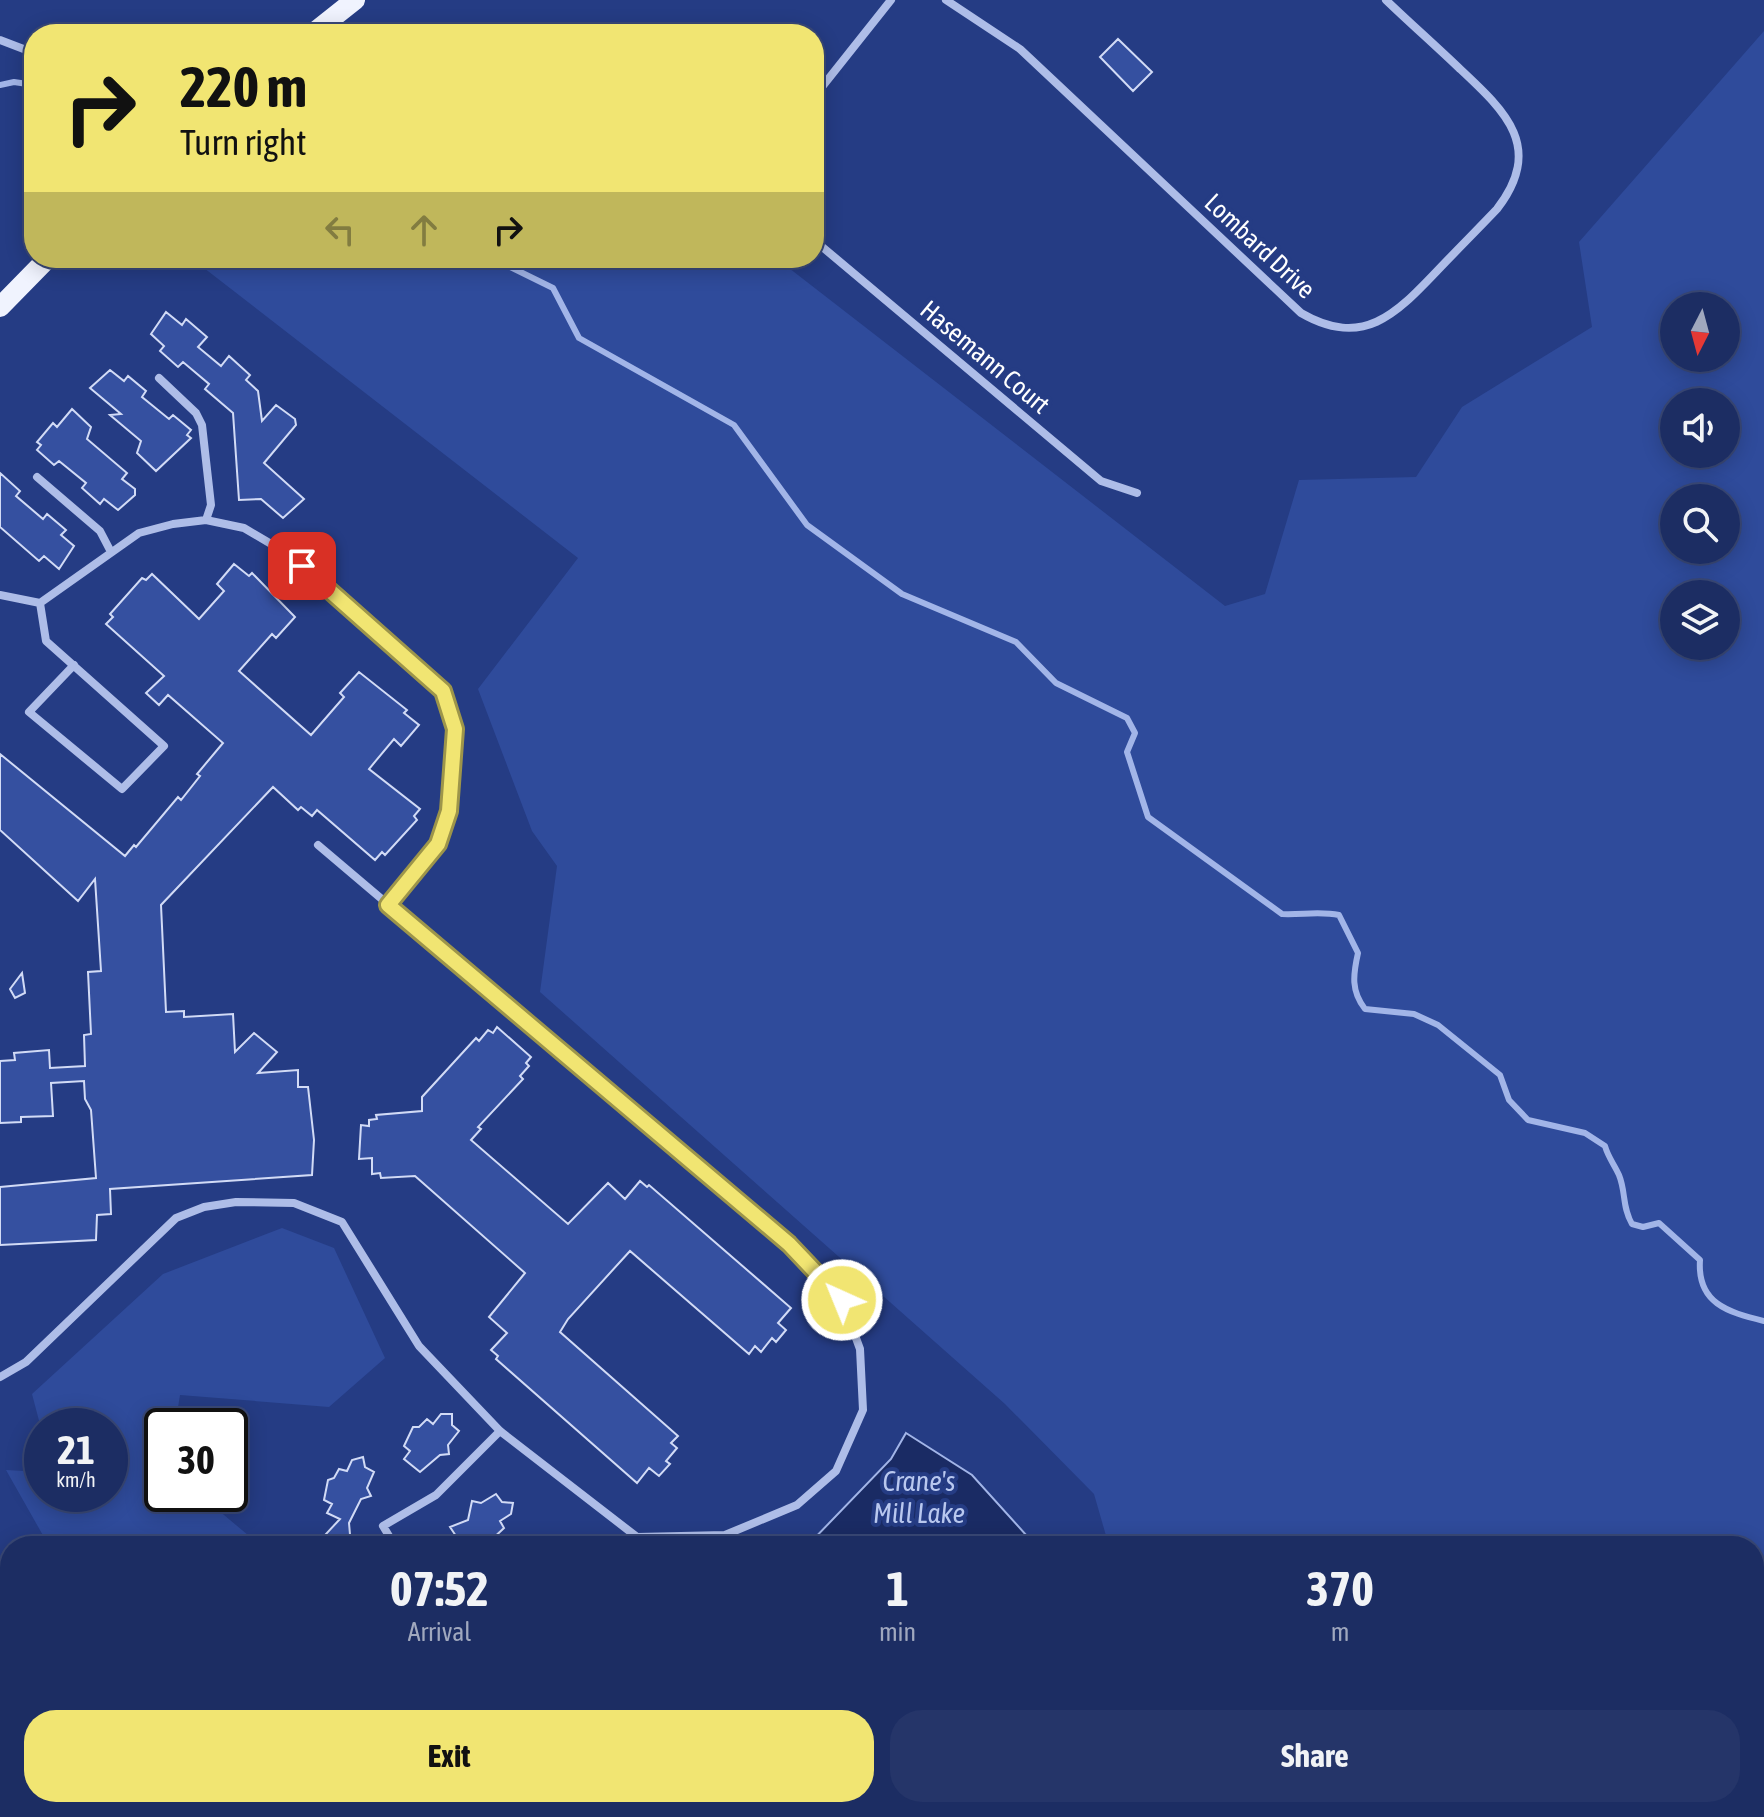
<!DOCTYPE html>
<html lang="en">
<head>
<meta charset="utf-8">
<style>
	:root { --surface:#1c2d63; --page:#253569; --text:#f1f3f6; --muted:#a0a8be; --line:#3a4978; --accent:#f1e572 }
	body { margin:0; font-family:"Asap Condensed",sans-serif; background:var(--page); color:var(--text); height:100vh; display:flex; flex-direction:column; font-size:30px; white-space:nowrap }
	* { box-sizing:border-box; margin:0 }
	p { font-size:26px; color:var(--muted) }
	.icon { flex:none; width:44px; height:44px; fill:none; stroke:currentColor; stroke-width:2; stroke-linecap:round; stroke-linejoin:round }
	.map { position:relative; flex:1; overflow:hidden }
	.panel { position:absolute; left:0px; top:1536px; width:1764px; height:282px; display:flex; flex-direction:column; background:var(--surface); border-radius:32px 32px 0 0; box-shadow:0 4px 20px #0003,0 0 0 2px var(--line) }
	.panel>* { flex:none }
	.guide { position:absolute; left:24px; top:24px; width:800px; height:244px; border-radius:32px; box-shadow:0 4px 20px #0003,0 0 0 2px var(--line); background:#f1e572; color:#111; overflow:hidden }
	.needle { width:52px; rotate:186deg }
	.buttons { position:absolute; left:1660px; top:292px; display:grid; gap:16px }
	.buttons a { display:grid; place-items:center; width:80px; height:80px; border-radius:50%; background:var(--surface); box-shadow:0 4px 20px #0003,0 0 0 2px var(--line); font-size:40px }
	.speed { position:absolute; left:24px; top:1408px; display:flex; gap:16px; font-size:40px; font-weight:700; text-align:center }
	.speed>* { display:grid; place-content:center; width:104px; height:104px; border-radius:50%; background:var(--surface); box-shadow:0 4px 20px #0003,0 0 0 2px var(--line); line-height:1 }
	.speed small { font-size:20px; font-weight:400 }
	.speed .limit { border:4px solid #111; border-radius:12px; background:#fff; color:#111 }
	.pin { position:absolute; display:grid; place-items:center; width:68px; height:68px; color:#fff; margin:-34px; border-radius:16px; box-shadow:0 4px 12px #0006 }
	.me { position:absolute; width:88px; margin:-44px; rotate:316deg; stroke-linejoin:round; filter:drop-shadow(0 0 6px #0008) }
	.turn { display:flex; align-items:center; gap:28px; height:168px; padding:0 24px; font-size:36px }
	.turn .icon { width:104px; height:104px; stroke-width:2.5 }
	.turn b { display:block; font-size:56px; line-height:68px }
	.lanes { display:flex; align-items:center; height:76px; padding:0 24px; background:#0003; justify-content:center; gap:40px; direction:ltr }
	.lanes .off { opacity:.35 }
	.eta { display:flex; justify-content:space-evenly; align-items:center; height:136px; text-align:center }
	.eta b { font-size:48px; font-weight:700; line-height:56px }
	.action { display:flex; gap:16px; margin-top:auto; padding:16px 24px }
	.action a { flex:1; height:92px; border-radius:32px; background:var(--accent); color:#111; font-size:32px; font-weight:700; line-height:92px; text-align:center }
	.action a+a { background:var(--page); color:var(--text) }
	.map>svg:first-child { display:block }
	.green { fill:#2f4b9b; fill-rule:evenodd }
	.water { fill:#1a2b64; stroke:#a2b5e8; stroke-width:2 }
	.lines { fill:none; stroke-linecap:round; stroke-linejoin:round }
	.stream { stroke:#a2b5e8; stroke-width:6 }
	.building { fill:#3550a0; stroke:#d2dbf6; stroke-width:2 }
	.minor { stroke:#aebde8; stroke-width:8 }
	.primary { stroke:#f0f3fe; stroke-width:20 }
	.route-casing { stroke:#9d954a; stroke-width:20 }
	.route { stroke:#f1e572; stroke-width:14 }
	.labels { text-anchor:middle; stroke-width:8; stroke-linejoin:round; paint-order:stroke }
	.street-label { font-size:26px; fill:#fff; stroke:#253c84 }
	.water-label { font-size:28px; font-style:italic; fill:#b9c8ef; stroke:#253c84 }
</style>
</head>
<body>
<div class="map">
<svg width="1764" height="1817" viewBox="0 0 1764 1817">
	<rect width="100%" height="100%" fill="#253c84"/>
	<path class="green" d="M1764,31V1817H778L790,1808H1754V1546H1109L1094,1494L1005,1404L540,992L557,866L532,831L478,689L578,558L204,268L196,258H776L1225,606L1265,594L1299,480L1416,477L1462,407L1592,327L1579,242ZM1726,306V358H1674V306ZM1726,402V454H1674V402ZM1726,498V550H1674V498ZM1726,594V646H1674V594Z
		M282,1228L334,1248L385,1358L329,1407L180,1395L175,1426H162V1494H199L261,1546H49L6,1470L42,1472V1494H110V1426H42V1432L32,1394L163,1274Z
		M0,1776L10,1777V1808H34L38,1817H0Z
		M133,1808H430L436,1817H126Z
		M620,1808H722L762,1817H606Z"/>
	<path class="water" d="M906,1433L972,1475L1027,1536L1024,1546H807L891,1459Z"/>
	<g class="lines">
		<path class="stream" d="M0,85L14,82L34,85
			M492,258L553,288L579,338L734,425L807,525L902,594L1016,642L1056,683L1127,718L1135,733L1127,752L1148,817L1282,914C1301,915 1320,911 1339,915L1358,953C1353,975 1351,991 1365,1009L1414,1014L1438,1025L1500,1075L1509,1100L1528,1120L1585,1133L1605,1146C1608,1157 1614,1164 1619,1175C1626,1192 1622,1207 1632,1224L1643,1227L1659,1223L1700,1260C1697,1303 1727,1312 1764,1321"/>
	</g>
	<path class="building" d="M1118,39L1152,72L1133,91L1100,57Z
		M166,312L182,325L186,319L207,337L198,347L221,366L229,356L250,375L246,380L258,391L262,421L276,405L295,419L296,425L264,463L304,499L283,518L261,499L239,500L233,413L205,389L209,384L183,362L178,367L160,351L164,346L151,334Z
		M110,370L124,381L128,376L146,391L142,397L169,419L173,415L191,430L187,435L191,438L156,471L137,453L141,441L110,415L121,414L90,388Z
		M72,409L91,427L87,439L127,473L122,479L135,489V495L118,510L104,499L100,504L82,488L86,483L59,461L54,465L37,450L41,445L37,442L53,423L57,427Z
		M0,473L20,491L16,496L43,519L47,514L66,530L61,535L74,546L59,569L44,556L39,561L0,527Z
		M234,564L249,576L252,573L295,617L276,638L272,634L239,671L311,735L344,697L340,693L359,672L407,710L404,713L419,725L401,746L394,739L369,769L420,809L414,816L417,820L385,855L382,852L375,860L317,810L312,816L301,807L298,810L273,787L161,905L166,1012L184,1011V1017L233,1014L235,1052L254,1033L277,1052L258,1073L298,1070V1087H308L314,1140L312,1175L110,1189L111,1214L97,1215L96,1240L0,1245V1187L96,1178L91,1110L85,1099L84,1081L51,1083L53,1116L21,1117V1122L0,1123V1061L15,1060L14,1053L49,1050L50,1068L85,1066L84,1035L91,1034L88,972L101,971L95,879L78,901L0,830V754L125,856L134,845L136,847L178,797L181,800L200,776L197,774L223,743L168,695L159,705L146,693L164,676L106,624L113,617L110,614L142,578L146,580L152,574L199,619L224,591L217,584Z
		M22,973L25,993L15,998L10,989Z
		M497,1027L531,1057L526,1063L529,1066L520,1076L523,1079L478,1127L481,1129L471,1140L568,1224L608,1183L625,1199L640,1181L647,1187L649,1185L791,1308L778,1323L786,1330L776,1342L772,1338L761,1352L755,1346L749,1354L630,1251L568,1319L560,1332L678,1436L671,1443L677,1448L666,1461L670,1464L659,1476L649,1468L637,1483L496,1359L498,1356L491,1350L507,1333L489,1317L525,1273L415,1176L381,1178L380,1173L372,1174V1158L359,1159L361,1125L369,1126V1120L377,1119L376,1115L422,1111V1097L476,1038L479,1041L488,1030L493,1033Z
		M441,1414H452V1425L459,1431L448,1445L449,1454L440,1455L420,1472L404,1459L410,1451L404,1446L413,1427H419L427,1419L433,1424Z
		M363,1457L365,1467L374,1472L367,1488L371,1496L361,1499L349,1523L351,1546H326L325,1535L340,1519L327,1513L332,1504L324,1500L328,1480L334,1478L339,1469L347,1471L352,1460Z
		M496,1494L502,1502L513,1503L511,1514L500,1521L504,1528L488,1543L474,1546L470,1540L462,1545L450,1527L468,1520L472,1501L481,1503Z"/>
	<g class="lines">
		<path class="minor" d="M946,0L1020,49L1301,313C1363,349 1396,314 1437,271C1457,250 1477,230 1497,209C1545,147 1505,111 1459,68C1435,45 1410,23 1386,0
			M0,40L34,53
			M814,97L891,0
			M814,240L1101,481L1137,493
			M159,378L196,413L202,425L211,505L206,520
			M37,477L100,531L111,552
			M0,595L40,603L46,641L164,746L122,789L29,712L74,665
			M40,603L139,533L173,524L206,520L244,528L283,551L321,581L443,691L455,729L449,811L438,844L388,905
			M0,1377L26,1362L176,1218L204,1207L236,1202L294,1203L342,1222L419,1346L500,1431L637,1537L725,1535L797,1505L836,1471L863,1410L860,1349L842,1300L789,1244L318,845
			M395,1546L383,1526L436,1495L500,1431
			M0,1712L10,1707"/>
		<path class="primary" d="M312,34L355,0
			M0,307L48,258"/>
	</g>
	<g class="lines">
		<g class="route-casing">
			<path id="route" d="M302,566L443,691L455,729L449,811L438,844L388,905L789,1244L842,1300"/>
		</g>
		<use href="#route" class="route"/>
	</g>
	<g class="labels">
		<g class="street-label">
			<text transform="translate(1260 246) rotate(43)" y="9">Lombard Drive</text>
			<text transform="translate(985 357) rotate(40)" y="9">Hasemann Court</text>
		</g>
		<g class="water-label">
			<text x="919" y="1491">Crane's<tspan x="919" dy="32">Mill Lake</tspan></text>
		</g>
	</g>
</svg>
<div class="buttons">
<a><svg class="needle" viewBox="-14 -14 28 28"><path d="M0-13l5 13h-10z" fill="#e53935"/><path d="M0 13l5-13h-10z" fill="#a0a8be"/></svg></a>
<a><svg class="icon" aria-label="sound" viewBox="0 0 24 24"><path d="M4 9h4l5-4v14l-5-4H4zM17 9q2 3 0 6"/></svg></a>
<a><svg class="icon" aria-label="search" viewBox="0 0 24 24"><circle cx="10" cy="10" r="6"/><path d="M15 15l6 6"/></svg></a>
<a><svg class="icon" aria-label="layers" viewBox="0 0 24 24"><path d="M12 4l9 5-9 5-9-5zM3 14l9 5 9-5"/></svg></a>
</div>
<div class="speed"><div>21<small>km/h</small></div><div class="limit">30</div></div>
<div class="pin" style="left:302px;top:566px;background:#d93025"><svg class="icon" aria-label="arrive" viewBox="0 0 24 24"><path d="M6 21V4h12l-3 4 3 4H6"/></svg></div>
<svg class="me" style="left:842px;top:1300px" viewBox="-20 -20 40 40"><circle r="17" fill="#f1e572" stroke="#fff" stroke-width="3"/><path d="M0-11L8 9 0 5-8 9z" fill="#fff"/></svg>
<div class="guide">
<div class="turn"><svg class="icon" aria-label="right" viewBox="0 0 24 24"><path d="M7 20v-9h11M14 6l5 5-5 5"/></svg><div><b>220 m</b>Turn right</div></div>
<div class="lanes"><svg class="icon off" aria-label="left" viewBox="0 0 24 24"><path d="M17 20v-9H6M10 6l-5 5 5 5"/></svg><svg class="icon off" aria-label="ahead" viewBox="0 0 24 24"><path d="M12 20V5M6 11l6-6 6 6"/></svg><svg class="icon" aria-label="right" viewBox="0 0 24 24"><path d="M7 20v-9h11M14 6l5 5-5 5"/></svg></div>
</div>
<section class="panel">
<div class="eta">
<div><b>07:52</b><p>Arrival</p></div>
<div><b>1</b><p>min</p></div>
<div><b>370</b><p>m</p></div>
</div>
<div class="action"><a>Exit</a><a>Share</a></div>
</section>
</div>
</body>
</html>
